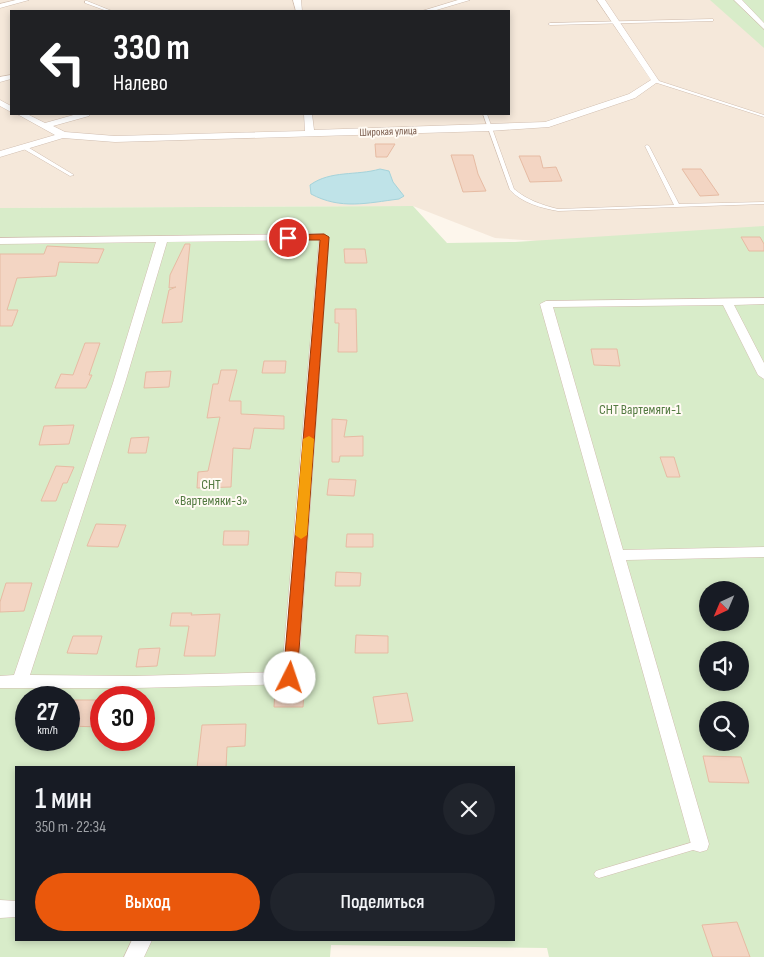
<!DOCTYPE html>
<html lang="ru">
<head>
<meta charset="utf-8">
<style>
	:root { --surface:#171b24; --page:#20242c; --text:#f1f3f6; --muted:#9ea1a6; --accent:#ea580c }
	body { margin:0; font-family:"Sofia Sans Condensed",sans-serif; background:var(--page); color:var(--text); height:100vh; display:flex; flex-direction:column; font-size:19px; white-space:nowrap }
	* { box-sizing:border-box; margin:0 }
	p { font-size:16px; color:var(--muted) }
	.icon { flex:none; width:28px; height:28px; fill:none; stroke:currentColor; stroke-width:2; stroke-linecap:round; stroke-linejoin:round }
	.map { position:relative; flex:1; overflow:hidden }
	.details { position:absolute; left:15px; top:766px; width:500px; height:175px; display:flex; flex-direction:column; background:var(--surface); border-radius:0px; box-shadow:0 2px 8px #0003 }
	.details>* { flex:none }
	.guide { position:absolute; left:10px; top:10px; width:500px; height:105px; border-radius:0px; box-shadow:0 2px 8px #0003; background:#202124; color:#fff; overflow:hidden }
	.needle { width:32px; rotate:224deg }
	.buttons { position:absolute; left:699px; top:581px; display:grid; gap:10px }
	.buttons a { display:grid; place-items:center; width:50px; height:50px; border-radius:50%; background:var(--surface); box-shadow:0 2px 8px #0003; font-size:25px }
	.speed { position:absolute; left:15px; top:686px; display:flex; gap:10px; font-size:25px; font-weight:700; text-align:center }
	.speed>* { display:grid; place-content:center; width:65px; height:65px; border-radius:50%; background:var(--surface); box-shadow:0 2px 8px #0003; line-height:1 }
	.speed small { font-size:12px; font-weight:400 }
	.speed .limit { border:8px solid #d22; background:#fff; color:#111 }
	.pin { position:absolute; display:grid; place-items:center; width:42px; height:42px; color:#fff; margin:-21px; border:2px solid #fff; border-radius:50%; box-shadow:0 1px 5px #0007 }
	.me { position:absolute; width:55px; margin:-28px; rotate:4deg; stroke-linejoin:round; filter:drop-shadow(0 0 4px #0008) }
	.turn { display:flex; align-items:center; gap:18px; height:105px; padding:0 20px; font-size:22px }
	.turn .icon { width:65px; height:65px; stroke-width:2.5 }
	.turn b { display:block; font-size:35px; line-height:42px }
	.round { display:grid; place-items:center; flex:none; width:52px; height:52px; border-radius:26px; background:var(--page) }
	.head { display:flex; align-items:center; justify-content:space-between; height:85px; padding:0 20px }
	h1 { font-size:30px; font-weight:600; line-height:38px }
	.primary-button { display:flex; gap:10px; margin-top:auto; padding:10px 20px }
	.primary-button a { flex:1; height:58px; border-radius:30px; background:var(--accent); color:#fff; font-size:20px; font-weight:600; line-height:58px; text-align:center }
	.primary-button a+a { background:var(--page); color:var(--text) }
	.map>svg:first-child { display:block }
	.residential { fill:#f5e8da; fill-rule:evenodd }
	.green { fill:#d8ecc9; fill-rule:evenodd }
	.water { fill:#bfe3e8; stroke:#a5d3da }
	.building { fill:#f3d5c3; stroke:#e6bba3 }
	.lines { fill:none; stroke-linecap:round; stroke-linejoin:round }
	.lane-casing { stroke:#d1beb0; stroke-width:1 }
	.street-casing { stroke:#d1beb0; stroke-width:1 }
	.lane { fill:#fff; fill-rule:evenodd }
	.street { fill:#fff; fill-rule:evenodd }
	.route { fill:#ea580c; stroke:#983908 }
	.slow { fill:#f59e0b }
	.labels { text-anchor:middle; stroke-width:4; stroke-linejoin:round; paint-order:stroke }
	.far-street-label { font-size:11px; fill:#7a5c4d; stroke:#fffaf3 }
	.park-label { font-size:14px; fill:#537a41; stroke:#fffaf3 }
</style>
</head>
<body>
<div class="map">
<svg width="764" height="957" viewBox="0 0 764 957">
	<rect width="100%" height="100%" fill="#fdf6ec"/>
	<path class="residential" d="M0,0H720L764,43V242L673,250L495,238L413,206L0,208ZM11,11H509V114H11Z"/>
	<path class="green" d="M710,0H764V48Z
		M413,206L447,243L515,242L764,226V957H549L547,948L331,945L330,957H0V208ZM708,590H740V622H708ZM708,650H740V682H708ZM26,698H69V740H26ZM101,698H144V740H101ZM708,710H740V742H708ZM16,768H514V940H16Z"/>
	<path class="water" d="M380,169L389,171L393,182L404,196L399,199C367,203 341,210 311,194L310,185C331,170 356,176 380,169Z"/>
	<path class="building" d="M375,144H395L387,157H376Z
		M451,155H473L478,174L486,191L463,192Z
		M519,156H540L543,168L556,167L562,181L530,182Z
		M682,169H701L719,195L700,196Z
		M741,237H760L764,244V251H749Z
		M185,244H190L182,322L162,323L169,290L176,287L169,288L170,275Z
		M47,246L104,249L98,263L59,262L56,276L17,278L7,310H18L12,326H0V254H44Z
		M344,249H365L367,263H345Z
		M335,309H356L357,352H338L339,323H335Z
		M85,343H100L89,375H92L86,388H55L61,374L73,375Z
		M591,349H617L620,366L594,365Z
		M264,361H286L285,373H262Z
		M221,370H237L229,401H241V414L284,416V429L254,428L250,449L233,448L231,487L197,488L198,472L208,471L220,417L207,418L213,384H218Z
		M171,371L169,387L144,388L146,372Z
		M332,419L347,420L344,437L363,436V456H340L339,462H332Z
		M74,425L69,444L39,445L44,426Z
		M149,437L146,453H128L131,438Z
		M660,457H674L680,477H667Z
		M56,466L74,467L67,483H63L56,501H41Z
		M329,479L356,480L354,496L327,495Z
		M96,524L126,525L118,547L87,546Z
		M224,531H249L248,545H223Z
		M347,534H373V547H346Z
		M336,572L361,573L360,586H335Z
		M6,583H32L24,611L0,612V602Z
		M172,613H192L191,615L220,614L215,656H184L189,626H170Z
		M356,635L388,636V653H355Z
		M73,636H102L97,654L67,653Z
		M160,648L157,666L136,667L139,649Z
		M275,691H304L303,707H274Z
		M407,693L413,721L378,724L373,697Z
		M74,700H96L95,705H101V727L69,726V715Z
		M246,724L245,746L227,747L226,768H197L202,725Z
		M703,756L741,757L749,783L709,782Z
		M737,922L750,957H713L702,925Z"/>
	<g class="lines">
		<g class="lane-casing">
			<path id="lane" d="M85,1H87L112,11H107L85,3Z
				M712,19H713V21L550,25L548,24L550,23Z
				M654,80H656L764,115V117L654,82Z
				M483,114H487L514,189C527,200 542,205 558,209L674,205L645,146L647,145L649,146L679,204L764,202V204L558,211C541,208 522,203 510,190Z
				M22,146H26L74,175L70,176L22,148Z
				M700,840L703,841L705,844L703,847L599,878L596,877L594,874L596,871L599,870Z"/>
		</g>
		<g class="street-casing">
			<path id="street" d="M16,0H29L0,8V4Z
				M293,0H301L302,11H296Z
				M458,0H470L433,11H422Z
				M597,0H605L659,81L635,98L549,127L489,131L115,142L63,138L0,157V151L55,135L17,114H27L45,123L77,114H90L89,116L53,126L65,132L115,136L305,131L304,114H312L314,130L545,122L629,94L651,80Z
				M734,0H742L764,23V29Z
				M11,75V79L0,82V77Z
				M0,100L11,106V112L0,106Z
				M324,234L329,237L298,678L296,682L290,684L135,688H0V676L14,675L113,383L156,242L0,244V238ZM319,240L282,672L135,676L30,675L125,383L167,242Z
				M764,298V304L734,305L764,363V379L758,375L723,305L553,307L623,550L764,547V557L626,560L709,844L707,850L700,852L693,850L691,844L540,304L546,301Z
				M0,900L16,901V917L0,918Z
				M132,940H152L144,957H124Z"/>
		</g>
		<use href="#lane" class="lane"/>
		<use href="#street" class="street"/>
	</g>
	<path class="route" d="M324,234L329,237L297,678L295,682H285L283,678L320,240H288L284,238L288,235Z"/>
	<path class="slow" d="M309,436L314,439L307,535L301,539L295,535L303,439Z"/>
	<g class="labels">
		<g class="far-street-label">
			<text transform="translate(388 131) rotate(-2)" y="4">Широкая улица</text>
		</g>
		<g class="park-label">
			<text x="640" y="414">СНТ Вартемяги-1</text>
			<text x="211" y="489">СНТ<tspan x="211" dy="16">«Вартемяки-3»</tspan></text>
		</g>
	</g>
</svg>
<div class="buttons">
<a><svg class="needle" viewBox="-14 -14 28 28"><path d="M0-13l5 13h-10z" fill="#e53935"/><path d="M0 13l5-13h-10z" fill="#9ea1a6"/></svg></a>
<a><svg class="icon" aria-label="sound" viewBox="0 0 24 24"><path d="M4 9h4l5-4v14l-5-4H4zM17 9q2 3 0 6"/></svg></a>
<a><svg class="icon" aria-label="search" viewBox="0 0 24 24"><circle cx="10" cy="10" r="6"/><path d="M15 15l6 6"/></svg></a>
</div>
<div class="speed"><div>27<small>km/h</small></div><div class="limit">30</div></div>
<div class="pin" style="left:288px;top:238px;background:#d93025"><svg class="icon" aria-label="arrive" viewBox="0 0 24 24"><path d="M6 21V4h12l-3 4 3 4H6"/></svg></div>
<svg class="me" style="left:290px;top:678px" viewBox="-20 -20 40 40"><circle r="19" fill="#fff"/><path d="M0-13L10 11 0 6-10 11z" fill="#ea580c"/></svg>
<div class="guide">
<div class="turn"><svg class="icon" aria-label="left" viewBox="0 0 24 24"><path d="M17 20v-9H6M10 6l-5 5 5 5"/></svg><div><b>330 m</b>Налево</div></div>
</div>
<section class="details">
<div class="head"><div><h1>1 мин</h1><p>350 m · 22:34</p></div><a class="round"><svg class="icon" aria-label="close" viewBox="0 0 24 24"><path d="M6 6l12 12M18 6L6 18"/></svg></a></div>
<div class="primary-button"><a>Выход</a><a>Поделиться</a></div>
</section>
</div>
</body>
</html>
